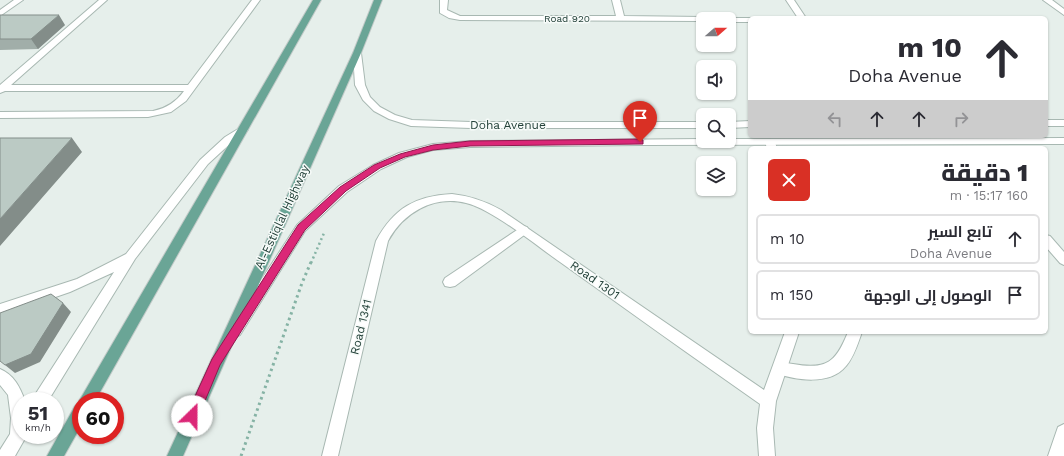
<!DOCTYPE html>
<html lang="ar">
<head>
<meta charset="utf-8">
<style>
	:root { --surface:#fff; --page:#f7f7f7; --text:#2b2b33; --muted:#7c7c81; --line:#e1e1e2 }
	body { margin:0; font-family:"Work Sans",Cairo,sans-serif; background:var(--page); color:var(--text); direction:rtl; height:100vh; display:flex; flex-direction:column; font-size:15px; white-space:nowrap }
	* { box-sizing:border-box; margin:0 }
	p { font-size:13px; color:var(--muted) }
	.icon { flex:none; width:22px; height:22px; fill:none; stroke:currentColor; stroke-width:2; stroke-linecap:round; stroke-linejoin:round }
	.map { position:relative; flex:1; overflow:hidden; direction:ltr }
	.drawer { position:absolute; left:748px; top:146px; width:300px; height:188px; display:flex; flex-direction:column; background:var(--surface); border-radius:6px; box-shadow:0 1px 3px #0004; direction:rtl }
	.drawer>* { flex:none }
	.banner { position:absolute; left:748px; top:16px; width:300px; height:122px; border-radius:6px; box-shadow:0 1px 3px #0004; direction:rtl; background:#fff; color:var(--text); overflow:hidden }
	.needle { width:26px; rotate:70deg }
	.fabs { position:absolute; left:696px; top:12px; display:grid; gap:8px }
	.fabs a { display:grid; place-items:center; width:40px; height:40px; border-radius:6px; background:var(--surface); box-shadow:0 1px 3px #0004; font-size:20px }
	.speed { position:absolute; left:12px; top:392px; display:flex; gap:8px; font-size:20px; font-weight:700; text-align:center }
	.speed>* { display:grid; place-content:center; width:52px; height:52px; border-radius:50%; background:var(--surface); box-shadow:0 1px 3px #0004; line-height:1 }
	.speed small { font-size:10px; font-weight:400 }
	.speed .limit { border:6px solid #d22; background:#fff; color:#111 }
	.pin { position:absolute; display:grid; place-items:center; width:34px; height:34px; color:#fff; margin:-41px -17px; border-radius:50% 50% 50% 0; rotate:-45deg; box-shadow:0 0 4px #0007 }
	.pin .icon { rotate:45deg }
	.me { position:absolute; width:44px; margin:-22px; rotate:23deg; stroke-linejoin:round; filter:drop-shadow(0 0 3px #0008) }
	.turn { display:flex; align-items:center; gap:14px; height:84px; padding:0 20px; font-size:18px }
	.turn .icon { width:52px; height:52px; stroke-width:2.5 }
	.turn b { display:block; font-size:28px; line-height:34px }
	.lanes { display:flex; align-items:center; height:38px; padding:0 20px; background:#0003; justify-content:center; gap:20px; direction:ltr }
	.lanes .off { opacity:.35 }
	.round { display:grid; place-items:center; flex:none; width:42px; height:42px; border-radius:6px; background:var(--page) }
	.summary { display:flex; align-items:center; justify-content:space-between; height:68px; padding:0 20px }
	h1 { font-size:24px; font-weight:800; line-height:30px }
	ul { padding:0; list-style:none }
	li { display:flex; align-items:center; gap:12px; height:50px; margin:0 8px 6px; padding:0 12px; border:2px solid var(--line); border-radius:6px }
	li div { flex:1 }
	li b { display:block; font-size:15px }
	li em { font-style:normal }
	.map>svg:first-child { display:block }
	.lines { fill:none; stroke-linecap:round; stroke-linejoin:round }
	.service-casing { stroke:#a8b8b2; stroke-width:2 }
	.minor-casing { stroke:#a8b8b2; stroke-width:2 }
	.tertiary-casing { stroke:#a8b8b2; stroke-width:2 }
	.primary-casing { stroke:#c2cac8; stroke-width:2 }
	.path-far1 { stroke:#86b3a5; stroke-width:2.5; stroke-dasharray:2 3; stroke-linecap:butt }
	.path { stroke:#86b3a5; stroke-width:3; stroke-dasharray:2.5 3.5; stroke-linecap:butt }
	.service { fill:#fff; fill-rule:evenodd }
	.minor { fill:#fff; fill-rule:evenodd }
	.tertiary { fill:#fff; fill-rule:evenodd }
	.primary { fill:#6aa596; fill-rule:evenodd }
	.wall { fill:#a1aea9 }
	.shaded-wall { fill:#838d89 }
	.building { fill:#bbcac4; stroke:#838d89 }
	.route { fill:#db2777; stroke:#8e194d }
	.labels { text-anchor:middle; stroke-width:3; stroke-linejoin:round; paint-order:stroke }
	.far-street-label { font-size:10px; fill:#24423a; stroke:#f7fbf9 }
	.street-label { font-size:12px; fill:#24423a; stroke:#f7fbf9 }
</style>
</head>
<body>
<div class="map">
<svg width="1064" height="456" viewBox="0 0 1064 456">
	<rect width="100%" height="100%" fill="#e6efeb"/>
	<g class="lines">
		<g class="service-casing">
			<path id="service" d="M14,0H23L0,16V10Z
				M99,0H107L11,85H188L252,0H260L186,101L171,112L148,117L0,118V112L153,111C167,108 176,102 184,91H5L0,93V85Z
				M243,126L247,127L248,129L247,131L233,141L208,164L135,259L48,401H31L114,272L70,292L0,316V304L77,279L126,254L200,160L225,137Z
				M523,226L527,227L529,230L527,233L455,286L450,287L445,286L443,282L445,278Z
				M848,332H862C858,343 854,357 846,366C830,386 795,380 775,373L773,368L775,363C781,361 786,363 793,364C827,370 836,362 848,332Z
				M0,369C14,375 20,387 25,401H21V435H27L15,456H0V450L10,434L11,418L8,395L0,385Z"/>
		</g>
		<g class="minor-casing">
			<path id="minor" d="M440,0H448L447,10L460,16H616L612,0H620L624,16L703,17L707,19H703V21L460,20L449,18L440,13Z
				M786,0H794L806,18H798Z
				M1043,0H1052L1064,9V15Z
				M729,18H751L750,22H729V19H726Z
				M770,139L774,140L777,148H767L765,142Z
				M452,194C470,196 485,201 501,210L764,390L785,332H799L776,401L773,428L775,456H759L757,428L760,404C693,357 627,310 560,262C537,246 492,209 466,203C433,195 403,213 388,241L338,456H322L376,241C394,208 415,196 452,194Z
				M1046,235L1050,236L1064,252V265L1060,263L1046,247Z
				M1064,424V456H1048L1058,427Z"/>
		</g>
		<g class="tertiary-casing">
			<path id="tertiary" d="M357,50L361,53L365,85L370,97L380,107L395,115L412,120L471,122H703V128H471L411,126L389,119L374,111L363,100L355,85L353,53Z
				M1046,120H1064V126H1046Z
				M750,121V127L729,128V122Z
				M1064,138V144L640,145L470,147L433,150L407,157L381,169L347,192L305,231L240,335L235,337L230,335L228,331L297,225L339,186L373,165L399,153L433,144L470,141L703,139V141H729V139Z"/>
		</g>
		<g class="primary-casing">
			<path id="primary" d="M313,0H321L95,401H81V426L64,456H47L75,406L81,404L79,401L82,396Z
				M374,0H382L361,53L183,456H167L353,53Z"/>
		</g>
		<path class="path-far1" d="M311,263L324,233"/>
		<path class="path" d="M241,456L302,283L311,262"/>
		<use href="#service" class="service"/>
		<use href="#minor" class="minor"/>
		<use href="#tertiary" class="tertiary"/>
		<use href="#primary" class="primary"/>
	</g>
	<path class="wall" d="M0,15L65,25L38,49L0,50Z"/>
	<path class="shaded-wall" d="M59,15L65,25L38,49L31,39Z
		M72,138L82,152L0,246V219Z
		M63,303L71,312L40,362L15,373L5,365Z"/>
	<path class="building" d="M0,15H59L31,39H0Z
		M0,138H72L0,219Z
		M51,294L63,303L31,354L5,365L0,361V313Z"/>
	<path class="route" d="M640,139L643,140V144L470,146L433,150L405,157L380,168L346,191L305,230L220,365L197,420L192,422L188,420L186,416L212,359L298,225L340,187L374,165L400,154L433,145L470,141Z"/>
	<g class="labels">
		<g class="far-street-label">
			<text x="567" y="22">Road 920</text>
		</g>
		<g class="street-label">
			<text x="508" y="129">Doha Avenue</text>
			<text transform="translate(282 217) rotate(-65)" y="4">Al-Estiqlal Highway</text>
			<text transform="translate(595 280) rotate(35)" y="4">Road 1301</text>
			<text transform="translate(361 327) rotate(-76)" y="4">Road 1341</text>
		</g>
	</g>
</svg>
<div class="fabs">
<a><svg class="needle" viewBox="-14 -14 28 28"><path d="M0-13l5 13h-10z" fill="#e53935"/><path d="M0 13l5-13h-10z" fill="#7c7c81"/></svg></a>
<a><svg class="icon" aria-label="sound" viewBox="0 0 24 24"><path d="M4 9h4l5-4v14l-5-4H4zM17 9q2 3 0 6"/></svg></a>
<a><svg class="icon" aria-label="search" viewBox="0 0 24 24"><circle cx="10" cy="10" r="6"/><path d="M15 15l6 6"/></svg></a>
<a><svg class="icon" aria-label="layers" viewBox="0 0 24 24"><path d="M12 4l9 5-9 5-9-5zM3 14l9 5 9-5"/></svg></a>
</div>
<div class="speed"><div>51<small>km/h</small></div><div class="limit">60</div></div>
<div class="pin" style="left:640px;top:142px;background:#d93025"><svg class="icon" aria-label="arrive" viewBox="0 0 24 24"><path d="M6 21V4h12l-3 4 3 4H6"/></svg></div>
<svg class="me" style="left:192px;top:416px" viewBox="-20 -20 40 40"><circle r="19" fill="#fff"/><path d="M0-13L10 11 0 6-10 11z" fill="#db2777"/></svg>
<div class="banner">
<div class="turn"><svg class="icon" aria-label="ahead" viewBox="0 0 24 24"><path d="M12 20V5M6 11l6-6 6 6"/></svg><div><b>10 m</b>Doha Avenue</div></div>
<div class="lanes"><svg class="icon off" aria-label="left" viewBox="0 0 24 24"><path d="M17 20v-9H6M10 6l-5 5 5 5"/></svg><svg class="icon" aria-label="ahead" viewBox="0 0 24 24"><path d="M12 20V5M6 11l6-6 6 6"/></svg><svg class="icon" aria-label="ahead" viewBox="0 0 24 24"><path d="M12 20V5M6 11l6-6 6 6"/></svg><svg class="icon off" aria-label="right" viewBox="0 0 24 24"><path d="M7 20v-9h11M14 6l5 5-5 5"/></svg></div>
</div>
<section class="drawer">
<div class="summary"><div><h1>1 دقيقة</h1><p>160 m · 15:17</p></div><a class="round" style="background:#d93025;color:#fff"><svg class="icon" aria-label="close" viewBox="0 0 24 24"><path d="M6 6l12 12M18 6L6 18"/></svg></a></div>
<ul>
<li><svg class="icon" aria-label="ahead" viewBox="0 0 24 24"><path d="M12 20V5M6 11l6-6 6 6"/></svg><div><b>تابع السير</b><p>Doha Avenue</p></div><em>10 m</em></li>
<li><svg class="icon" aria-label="arrive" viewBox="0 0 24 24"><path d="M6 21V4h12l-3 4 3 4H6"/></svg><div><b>الوصول إلى الوجهة</b></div><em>150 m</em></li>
</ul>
</section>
</div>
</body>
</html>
